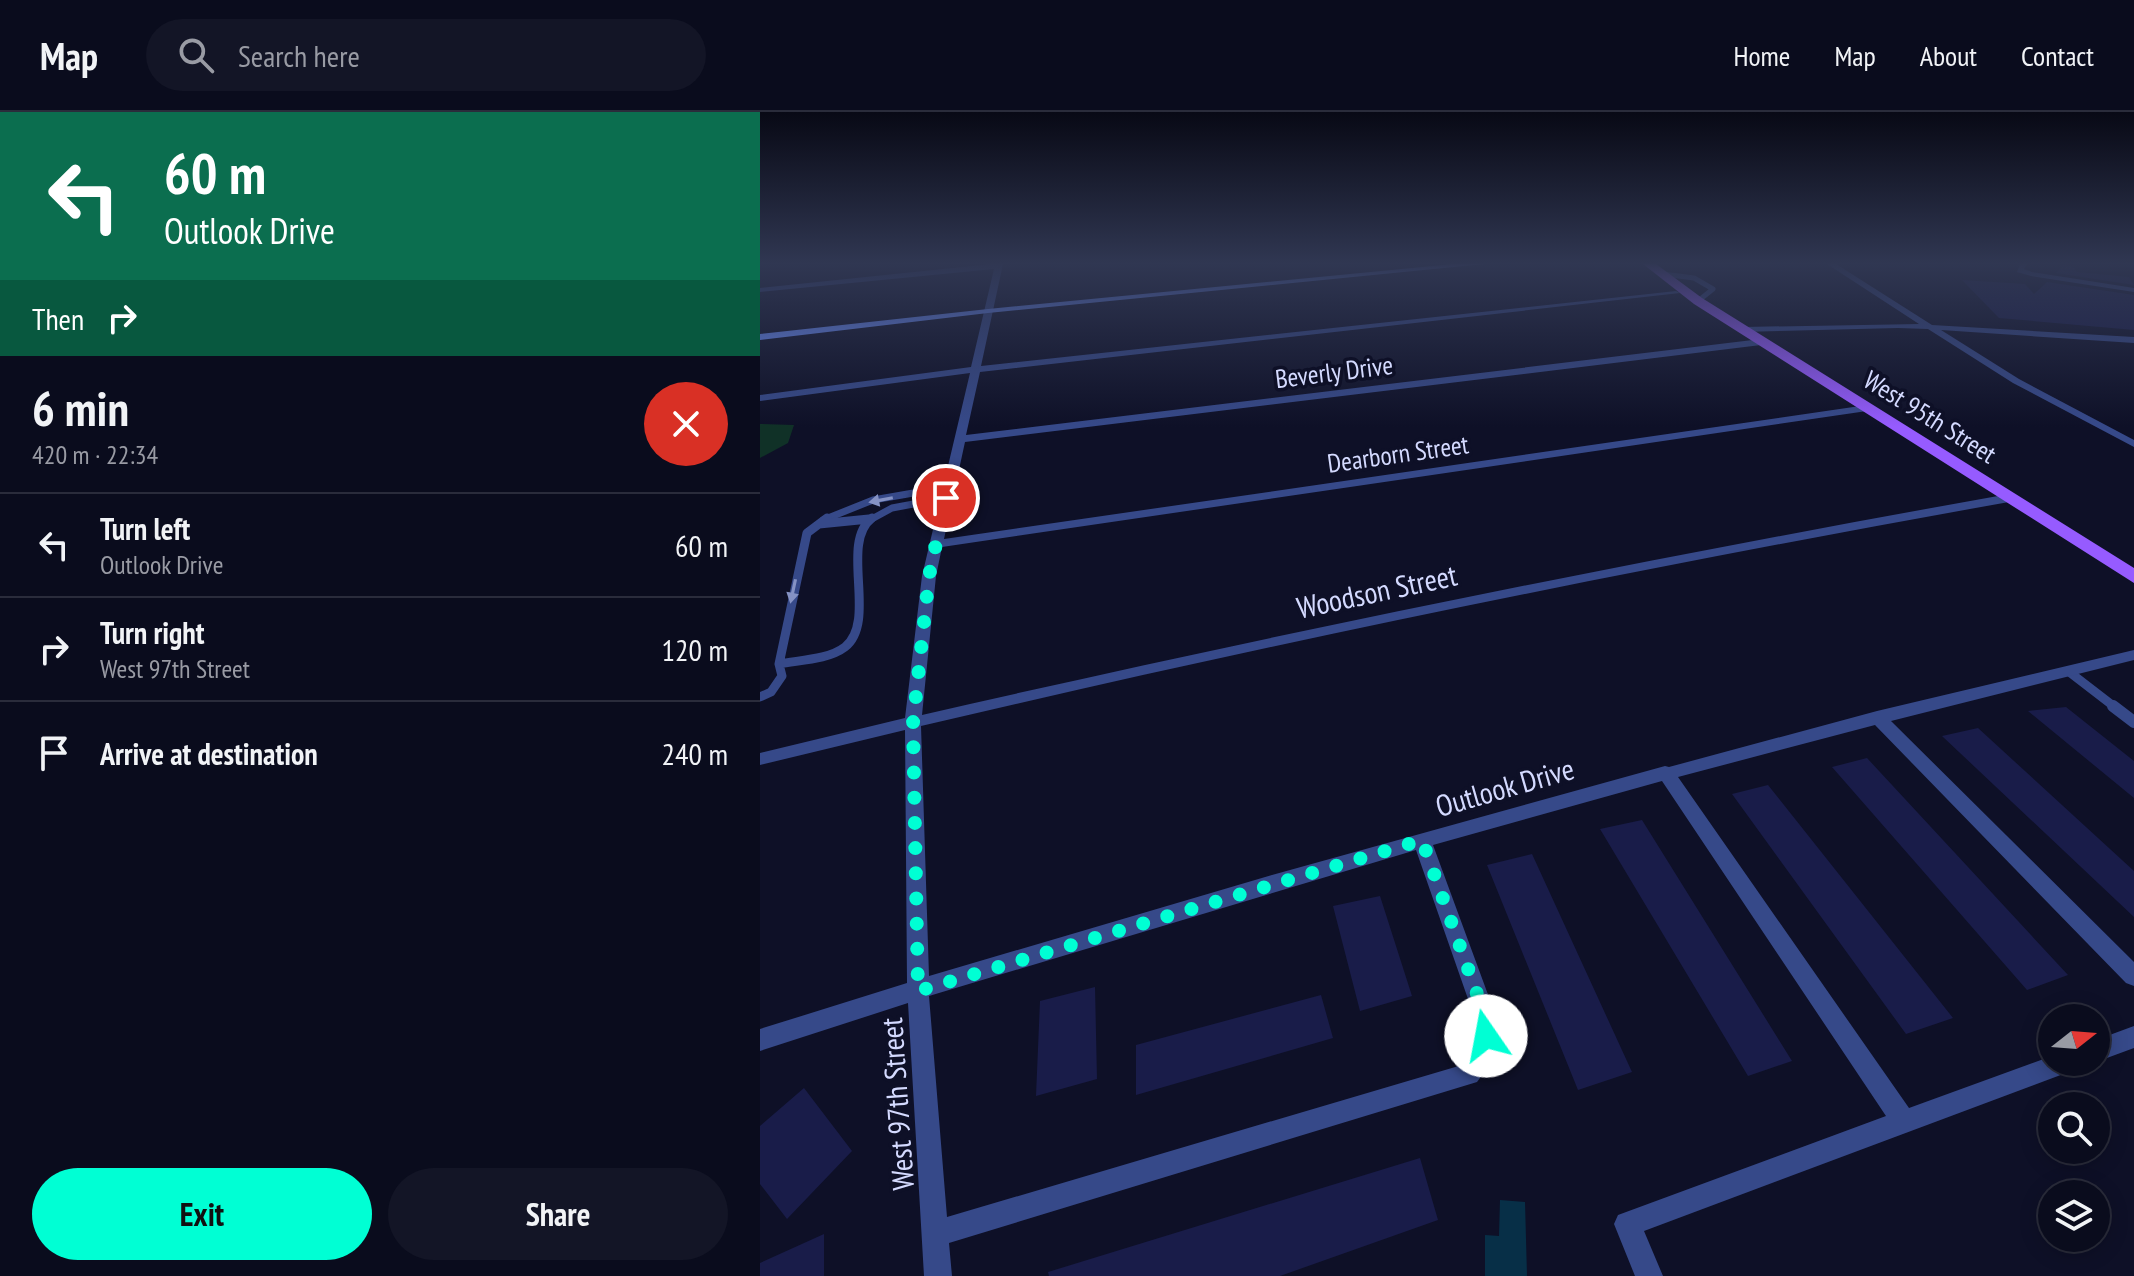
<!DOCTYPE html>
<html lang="en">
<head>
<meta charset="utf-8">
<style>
	:root { --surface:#0a0c1d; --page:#131526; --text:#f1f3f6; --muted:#999ba4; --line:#2a2c3b; --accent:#00ffd4 }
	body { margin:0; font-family:"PT Sans Narrow",sans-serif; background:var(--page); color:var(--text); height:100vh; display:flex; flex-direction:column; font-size:30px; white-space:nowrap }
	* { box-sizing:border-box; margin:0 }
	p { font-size:26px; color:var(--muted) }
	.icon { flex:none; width:44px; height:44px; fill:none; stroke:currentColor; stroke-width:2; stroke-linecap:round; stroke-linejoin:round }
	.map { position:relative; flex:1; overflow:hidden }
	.side { display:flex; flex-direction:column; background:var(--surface); width:760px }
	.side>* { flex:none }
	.banner { background:#0b6e4f; color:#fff; overflow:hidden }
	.needle { width:52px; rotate:73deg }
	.tools { position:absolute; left:1278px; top:892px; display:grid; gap:16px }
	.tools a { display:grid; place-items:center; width:72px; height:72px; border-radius:50%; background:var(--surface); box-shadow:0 4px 20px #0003,0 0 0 2px var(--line); font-size:40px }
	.pin { position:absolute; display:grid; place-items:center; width:68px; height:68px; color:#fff; margin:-34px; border:4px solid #fff; border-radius:50%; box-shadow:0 2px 8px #0007 }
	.me { position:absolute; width:88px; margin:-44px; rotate:348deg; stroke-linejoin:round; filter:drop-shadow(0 0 6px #0008) }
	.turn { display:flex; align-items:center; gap:28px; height:168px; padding:0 32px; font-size:36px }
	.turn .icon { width:104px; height:104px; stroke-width:2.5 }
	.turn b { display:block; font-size:56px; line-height:68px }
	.then { display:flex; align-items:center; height:76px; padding:0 32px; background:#0003; gap:16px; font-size:30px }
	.round { display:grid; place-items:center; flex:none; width:84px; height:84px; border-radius:42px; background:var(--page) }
	.head { display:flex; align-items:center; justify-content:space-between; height:136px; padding:0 32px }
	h1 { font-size:48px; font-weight:800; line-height:60px }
	.cta { display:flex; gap:16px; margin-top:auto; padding:16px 32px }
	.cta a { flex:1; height:92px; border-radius:48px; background:var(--accent); color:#111; font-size:32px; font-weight:800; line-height:92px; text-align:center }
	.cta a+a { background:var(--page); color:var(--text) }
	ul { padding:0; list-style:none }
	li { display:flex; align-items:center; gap:24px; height:104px; padding:0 32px; border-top:2px solid var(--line) }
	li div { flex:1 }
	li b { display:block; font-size:30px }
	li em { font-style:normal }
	header { display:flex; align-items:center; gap:48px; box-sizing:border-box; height:112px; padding:0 40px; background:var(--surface); border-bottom:2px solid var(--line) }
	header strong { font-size:38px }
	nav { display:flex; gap:44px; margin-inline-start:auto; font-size:28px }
	.search { width:560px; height:72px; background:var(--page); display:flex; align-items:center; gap:20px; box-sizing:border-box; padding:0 28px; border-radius:44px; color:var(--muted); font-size:30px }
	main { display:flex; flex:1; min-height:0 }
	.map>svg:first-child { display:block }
	.green { fill:#103127 }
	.water { fill:#072f47 }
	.building { fill:#191c49 }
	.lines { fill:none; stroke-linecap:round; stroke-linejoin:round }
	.lane-far3 { stroke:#364989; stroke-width:5 }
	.lane-far2 { stroke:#364989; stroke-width:7 }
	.lane-far1 { stroke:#364989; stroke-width:9 }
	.lane { stroke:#364989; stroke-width:12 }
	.street { fill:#364989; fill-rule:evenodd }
	.secondary { fill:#6b8fff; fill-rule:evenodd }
	.primary { fill:#965bff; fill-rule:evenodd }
	.oneway { fill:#8592c4 }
	.route { stroke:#00ffd4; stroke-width:14; stroke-dasharray:0 25.2 }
	.labels { text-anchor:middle; stroke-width:7; stroke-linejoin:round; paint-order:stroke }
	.far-street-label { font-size:26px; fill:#d4daff; stroke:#0e1027 }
	.street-label { font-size:30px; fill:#d4daff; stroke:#0e1027 }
</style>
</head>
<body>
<header>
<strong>Map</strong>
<div class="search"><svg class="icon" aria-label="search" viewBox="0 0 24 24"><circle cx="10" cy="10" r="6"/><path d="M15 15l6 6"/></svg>Search here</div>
<nav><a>Home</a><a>Map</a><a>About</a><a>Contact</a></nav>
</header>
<main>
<section class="side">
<div class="banner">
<div class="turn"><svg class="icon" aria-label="left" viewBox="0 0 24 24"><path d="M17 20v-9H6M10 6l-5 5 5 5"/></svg><div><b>60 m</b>Outlook Drive</div></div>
<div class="then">Then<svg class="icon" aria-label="right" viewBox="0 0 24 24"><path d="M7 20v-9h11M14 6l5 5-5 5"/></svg></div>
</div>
<div class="head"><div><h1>6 min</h1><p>420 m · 22:34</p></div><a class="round" style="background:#d93025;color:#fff"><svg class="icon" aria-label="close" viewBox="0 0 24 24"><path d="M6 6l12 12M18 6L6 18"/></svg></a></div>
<ul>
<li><svg class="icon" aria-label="left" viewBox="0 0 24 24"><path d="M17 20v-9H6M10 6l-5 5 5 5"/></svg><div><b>Turn left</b><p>Outlook Drive</p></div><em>60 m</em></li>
<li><svg class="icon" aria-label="right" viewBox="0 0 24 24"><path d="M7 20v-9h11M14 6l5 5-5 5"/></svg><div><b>Turn right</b><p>West 97th Street</p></div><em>120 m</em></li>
<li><svg class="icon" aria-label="arrive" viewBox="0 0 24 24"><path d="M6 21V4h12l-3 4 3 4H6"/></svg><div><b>Arrive at destination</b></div><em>240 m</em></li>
</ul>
<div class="cta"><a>Exit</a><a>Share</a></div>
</section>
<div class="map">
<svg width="1374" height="1164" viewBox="0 0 1374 1164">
	<rect width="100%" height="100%" fill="#0e1027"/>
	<path class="green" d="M0,312L34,313L28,331L0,346Z"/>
	<path class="water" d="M740,1088L765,1090L767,1164H725V1123L739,1124Z"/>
	<path class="building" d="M1303,153L1313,154L1317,160L1369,165L1374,173L1296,161Z
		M1202,168L1265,172L1274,182L1287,170L1374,183V218L1239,206Z
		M1306,595L1374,649V686L1268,599Z
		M1218,616L1374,759V805L1182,624Z
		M1107,646L1308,863L1267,878L1072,655Z
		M1008,673L1193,906L1146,922L972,682Z
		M882,708L1032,949L988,964L840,717Z
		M772,742L872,960L818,978L727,753Z
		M620,784L652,884L600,899L573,794Z
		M335,875L337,967L276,984L280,889Z
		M561,883L573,926L376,983V933Z
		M44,976L92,1039L27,1107L0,1072V1014Z
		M660,1046L678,1108L520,1164H289L288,1160Z
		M64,1122V1164H0V1151Z"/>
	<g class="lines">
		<path class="lane-far3" d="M903,162L934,166L953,177L938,189"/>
		<path class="lane-far2" d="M63,408L113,388L188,375
			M103,408L109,407
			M110,408L132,396L186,386"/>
		<path class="lane-far1" d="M59,412L109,407
			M19,552C39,548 68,548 85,535C118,509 79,431 112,406
			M1308,559L1356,596
			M0,585L11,580L22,564L19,552L47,421L67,406"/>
		<path class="lane" d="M1353,594L1374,610"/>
		<path class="street" d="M231,152H243L221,254L916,179L920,181L220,260L206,323L1001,227L1005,230L1001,233L205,330L184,427L1107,293L1112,296L1107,299L182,435L176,464L162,603C523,520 885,447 1249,382L1255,386L1249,390C884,455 522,529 161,614L169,864L512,763L905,654L909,655L1117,599L1374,538V548L1131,609L1374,850V874L1366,871L1115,613L918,665L1149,996L1292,944V950H1318L1314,958L884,1119L903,1164H875L854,1112L858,1103L1126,1004L902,669L673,733L737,907L739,941L717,970L189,1131L192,1164H164L148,891L0,939V917L147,871L145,618L0,653V641L145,606L162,464L210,261L0,289V283L211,255L234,157L0,180V176ZM656,738L715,907V937L702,953L187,1105L169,884Z
			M1067,152H1076L1172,213L1374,225V231L1181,218L1259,267L1374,328V335L1253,271L1168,217L1138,216L980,220L979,218L983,215L1159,212Z
			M1260,152H1267L1264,157L1272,160L1374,176V180L1271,164L1257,160Z
			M1374,914V936L1336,950V928Z"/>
		<path class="secondary" d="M693,152H724L228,201L0,228V222L228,197Z"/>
		<path class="primary" d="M883,152H896L942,186L1374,456V471L934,192Z"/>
	</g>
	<defs><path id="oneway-solid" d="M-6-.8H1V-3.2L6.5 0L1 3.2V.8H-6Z" transform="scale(2)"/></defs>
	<g class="oneway">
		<use href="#oneway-solid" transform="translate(121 388) rotate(169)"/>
		<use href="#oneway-solid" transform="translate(33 479) rotate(102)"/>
	</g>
	<linearGradient id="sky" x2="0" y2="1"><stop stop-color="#080915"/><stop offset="0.48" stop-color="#303752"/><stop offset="1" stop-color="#303752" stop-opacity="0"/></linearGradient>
	<rect width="1374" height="315" fill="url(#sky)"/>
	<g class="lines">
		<path class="route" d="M186,386L169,464L153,611L158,879L662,728L726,907V924"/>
	</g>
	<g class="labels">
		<g class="far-street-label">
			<text transform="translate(574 260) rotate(-7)" y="9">Beverly Drive</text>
			<text transform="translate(1170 305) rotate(32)" y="9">West 95th Street</text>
			<text transform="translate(638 342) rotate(-8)" y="9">Dearborn Street</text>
		</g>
		<g class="street-label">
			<text transform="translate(617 480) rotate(-12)" y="10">Woodson Street</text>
			<text transform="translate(745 676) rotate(-16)" y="10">Outlook Drive</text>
			<text transform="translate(138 992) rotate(-94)" y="10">West 97th Street</text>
		</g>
	</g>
</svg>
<div class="tools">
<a><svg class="needle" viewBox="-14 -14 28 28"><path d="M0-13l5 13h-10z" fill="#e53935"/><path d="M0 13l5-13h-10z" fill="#999ba4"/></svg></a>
<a><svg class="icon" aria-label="search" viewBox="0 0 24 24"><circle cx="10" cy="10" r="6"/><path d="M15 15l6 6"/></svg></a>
<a><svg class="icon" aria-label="layers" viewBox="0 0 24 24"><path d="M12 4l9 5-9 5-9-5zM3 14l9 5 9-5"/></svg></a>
</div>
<div class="pin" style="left:186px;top:386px;background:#d93025"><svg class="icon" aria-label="arrive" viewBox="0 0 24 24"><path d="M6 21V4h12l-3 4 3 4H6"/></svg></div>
<svg class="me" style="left:726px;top:924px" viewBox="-20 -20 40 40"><circle r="19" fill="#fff"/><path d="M0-13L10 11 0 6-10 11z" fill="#00ffd4"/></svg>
</div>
</main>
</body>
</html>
